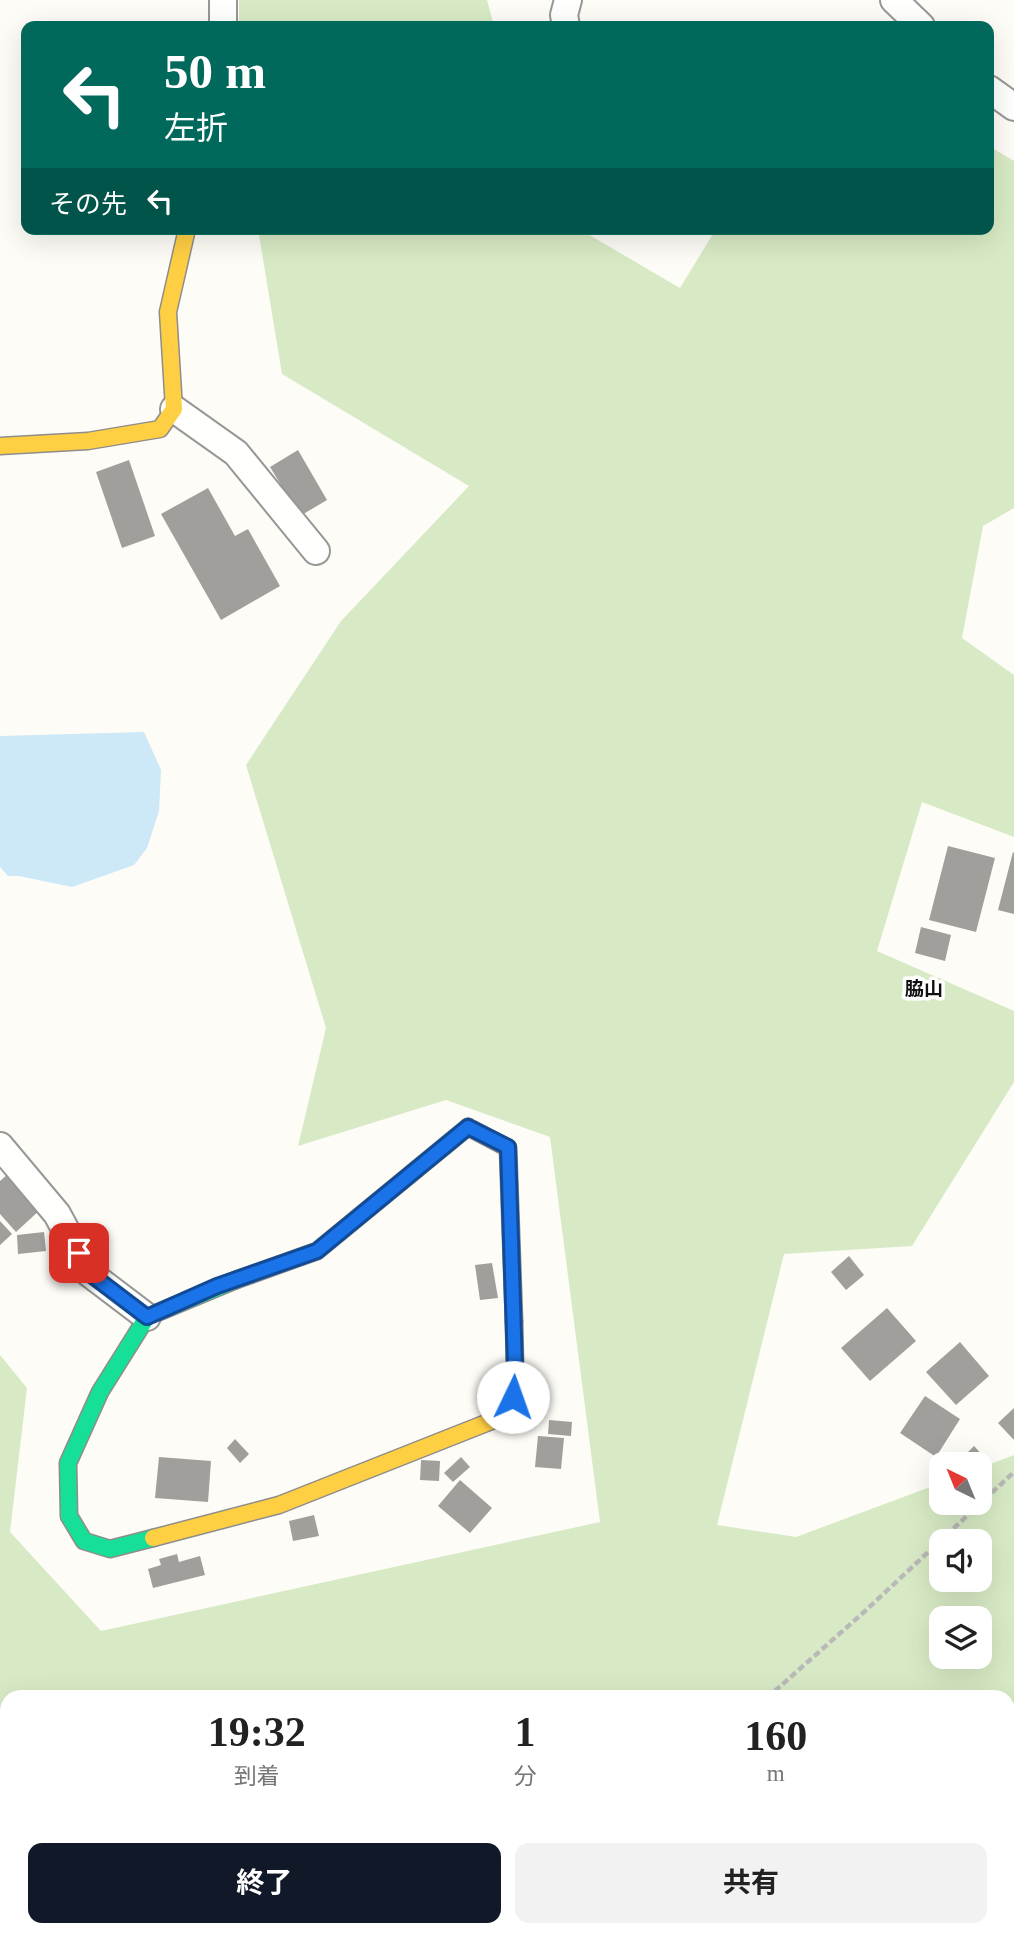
<!DOCTYPE html>
<html lang="ja">
<head>
<meta charset="utf-8">
<style>
	:root { --surface:#fff; --page:#f2f2f2; --text:#222; --muted:#767676; --accent:#111827 }
	body { margin:0; font-family:"Times New Roman","Noto Sans JP",serif; background:var(--page); color:var(--text); height:100vh; display:flex; flex-direction:column; font-size:26px; white-space:nowrap }
	* { box-sizing:border-box; margin:0 }
	p { font-size:23px; color:var(--muted) }
	.icon { flex:none; width:38px; height:38px; fill:none; stroke:currentColor; stroke-width:2; stroke-linecap:round; stroke-linejoin:round }
	.map { position:relative; flex:1; overflow:hidden }
	.sheet { position:absolute; left:0px; top:1690px; width:1015px; height:247px; display:flex; flex-direction:column; background:var(--surface); border-radius:21px 21px 0 0; box-shadow:0 7px 28px #0002 }
	.sheet>* { flex:none }
	.top-card { position:absolute; left:21px; top:21px; width:973px; height:214px; border-radius:14px; box-shadow:0 7px 28px #0002; background:#00695c; color:#fff; overflow:hidden }
	.needle { width:46px; rotate:317deg }
	.fabs { position:absolute; left:929px; top:1452px; display:grid; gap:14px }
	.fabs a { display:grid; place-items:center; width:63px; height:63px; border-radius:14px; background:var(--surface); box-shadow:0 7px 28px #0002; font-size:35px }
	.pin { position:absolute; display:grid; place-items:center; width:60px; height:60px; color:#fff; margin:-30px; border-radius:14px; box-shadow:0 4px 10px #0006 }
	.me { position:absolute; width:77px; margin:-38px; rotate:3deg; stroke-linejoin:round; filter:drop-shadow(0 0 5px #0008) }
	.turn { display:flex; align-items:center; gap:24px; height:147px; padding:0 28px; font-size:32px }
	.turn .icon { width:91px; height:91px; stroke-width:2.5 }
	.turn b { display:block; font-size:49px; line-height:60px }
	.then { display:flex; align-items:center; height:66px; padding:0 28px; background:#0003; gap:14px; font-size:26px }
	.eta { display:flex; justify-content:space-evenly; align-items:center; height:119px; text-align:center }
	.eta b { font-size:42px; font-weight:700; line-height:49px }
	.primary-button { display:flex; gap:14px; margin-top:auto; padding:14px 28px }
	.primary-button a { flex:1; height:80px; border-radius:14px; background:var(--accent); color:#fff; font-size:28px; font-weight:700; line-height:80px; text-align:center }
	.primary-button a+a { background:var(--page); color:var(--text) }
	.map>svg:first-child { display:block }
	.forest { fill:#d8eac5; fill-rule:evenodd }
	.water { fill:#cde8f7 }
	.building { fill:#a19f9c }
	.lines { fill:none; stroke-linecap:round; stroke-linejoin:round }
	.street-casing { stroke:#979795; stroke-width:30 }
	.fast-casing { stroke:#8e8d8b; stroke-width:19 }
	.slow-casing { stroke:#8e8d8b; stroke-width:19 }
	.jam-casing { stroke:#8e8d8b; stroke-width:19 }
	.path { stroke:#b9b9b8; stroke-width:4.5; stroke-dasharray:7 3.5; stroke-linecap:butt }
	.street { stroke:#fffffe; stroke-width:26 }
	.fast { stroke:#16e098; stroke-width:16 }
	.slow { stroke:#ffcf43; stroke-width:16 }
	.jam { stroke:#f24e42; stroke-width:16 }
	.route-casing { stroke:#114b97; stroke-width:18 }
	.route { stroke:#1a73e8; stroke-width:12 }
	.labels { text-anchor:middle; stroke-width:7; stroke-linejoin:round; paint-order:stroke }
	.neighbourhood-label { font-size:19px; font-weight:bold; fill:#111; stroke:#fff }
</style>
</head>
<body>
<div class="map">
<svg width="1014" height="1937" viewBox="0 0 1014 1937">
	<rect width="100%" height="100%" fill="#fdfcf7"/>
	<path class="forest" d="M239,0H487L494,26H239Z
		M989,146L1014,161V508L983,526L962,638L1014,675V837L922,802L877,951L1014,1011V1082L912,1246L784,1254L717,1525L796,1537L941,1483L942,1503H980V1468L1014,1455V1937H557L562,1930H1008V1698H7V1930H51L45,1937H0V1355L27,1388L10,1532L101,1631L600,1522L550,1137L446,1100L298,1146L326,1028L246,765L341,621L469,486L282,374L258,229H579L680,288L716,229H989ZM942,1542H980V1580H942ZM942,1619H980V1657H942Z"/>
	<path class="water" d="M144,732L161,770L159,811L147,848L134,865L72,887L19,876H8L0,867V736Z"/>
	<path class="building" d="M298,450L327,500L300,516L270,467Z
		M129,460L155,536L122,548L96,472Z
		M208,488L235,536L248,529L280,586L221,620L161,514Z
		M948,846L995,858L976,932L929,920Z
		M1013,852L1014,853V914L998,910Z
		M921,927L951,935L945,961L915,953Z
		M9,1173L41,1209L16,1232L0,1214V1181Z
		M0,1221L12,1234L0,1245Z
		M44,1232L46,1251L18,1254L17,1235Z
		M849,1256L864,1275L846,1290L831,1272Z
		M492,1263L498,1298L480,1300L475,1265Z
		M887,1308L916,1341L870,1381L841,1348Z
		M960,1342L989,1376L956,1405L926,1372Z
		M925,1396L960,1419L936,1457L900,1433Z
		M1014,1408V1440L998,1423Z
		M549,1420L572,1422L571,1436L548,1434Z
		M538,1436L564,1438L561,1469L535,1467Z
		M235,1439L249,1454L240,1463L227,1448Z
		M974,1446L987,1460L982,1465H955Z
		M159,1457L211,1461L208,1502L155,1498Z
		M461,1457L470,1467L453,1482L444,1473Z
		M421,1460L440,1461L439,1481L420,1480Z
		M460,1480L492,1508L470,1533L438,1506Z
		M314,1515L319,1536L293,1541L289,1521Z
		M177,1554L179,1562L200,1556L205,1575L153,1588L148,1569L161,1565L159,1559Z
		M407,1930H504L505,1934L493,1937H406Z"/>
	<g class="lines">
		<g class="street-casing">
			<path id="street" d="M894,0L921,26
				M223,26V0
				M566,26L564,15L568,0
				M989,89L1014,107
				M174,409L236,453L316,551
				M0,1146L57,1214L89,1273L147,1317"/>
		</g>
		<g class="fast-casing">
			<path id="fast" d="M153,1538L110,1549L84,1541L69,1516L68,1463L100,1392L147,1317L236,1280"/>
		</g>
		<g class="slow-casing">
			<path id="slow" d="M0,446L88,441L160,429L174,409L168,312L187,229
				M236,1280L317,1251L468,1127
				M153,1538L279,1505L494,1420L513,1397L515,1366L514,1321"/>
		</g>
		<g class="jam-casing">
			<path id="jam" d="M468,1127L508,1148L514,1321"/>
		</g>
		<path class="path" d="M767,1698L864,1612L1014,1472
			M611,1937L616,1930"/>
		<use href="#street" class="street"/>
		<use href="#fast" class="fast"/>
		<use href="#slow" class="slow"/>
		<use href="#jam" class="jam"/>
	</g>
	<g class="lines">
		<g class="route-casing">
			<path id="route" d="M79,1253L89,1273L147,1317L217,1286L317,1251L468,1127L508,1147L515,1366L513,1397"/>
		</g>
		<use href="#route" class="route"/>
	</g>
	<g class="labels">
		<g class="neighbourhood-label">
			<text x="924" y="995">脇山</text>
		</g>
	</g>
</svg>
<div class="fabs">
<a><svg class="needle" viewBox="-14 -14 28 28"><path d="M0-13l5 13h-10z" fill="#e53935"/><path d="M0 13l5-13h-10z" fill="#767676"/></svg></a>
<a><svg class="icon" aria-label="sound" viewBox="0 0 24 24"><path d="M4 9h4l5-4v14l-5-4H4zM17 9q2 3 0 6"/></svg></a>
<a><svg class="icon" aria-label="layers" viewBox="0 0 24 24"><path d="M12 4l9 5-9 5-9-5zM3 14l9 5 9-5"/></svg></a>
</div>
<div class="pin" style="left:79px;top:1253px;background:#d93025"><svg class="icon" aria-label="arrive" viewBox="0 0 24 24"><path d="M6 21V4h12l-3 4 3 4H6"/></svg></div>
<svg class="me" style="left:513px;top:1397px" viewBox="-20 -20 40 40"><circle r="19" fill="#fff"/><path d="M0-13L10 11 0 6-10 11z" fill="#1a73e8"/></svg>
<div class="top-card">
<div class="turn"><svg class="icon" aria-label="left" viewBox="0 0 24 24"><path d="M17 20v-9H6M10 6l-5 5 5 5"/></svg><div><b>50 m</b>左折</div></div>
<div class="then">その先<svg class="icon" aria-label="left" viewBox="0 0 24 24"><path d="M17 20v-9H6M10 6l-5 5 5 5"/></svg></div>
</div>
<section class="sheet">
<div class="eta">
<div><b>19:32</b><p>到着</p></div>
<div><b>1</b><p>分</p></div>
<div><b>160</b><p>m</p></div>
</div>
<div class="primary-button"><a>終了</a><a>共有</a></div>
</section>
</div>
</body>
</html>
